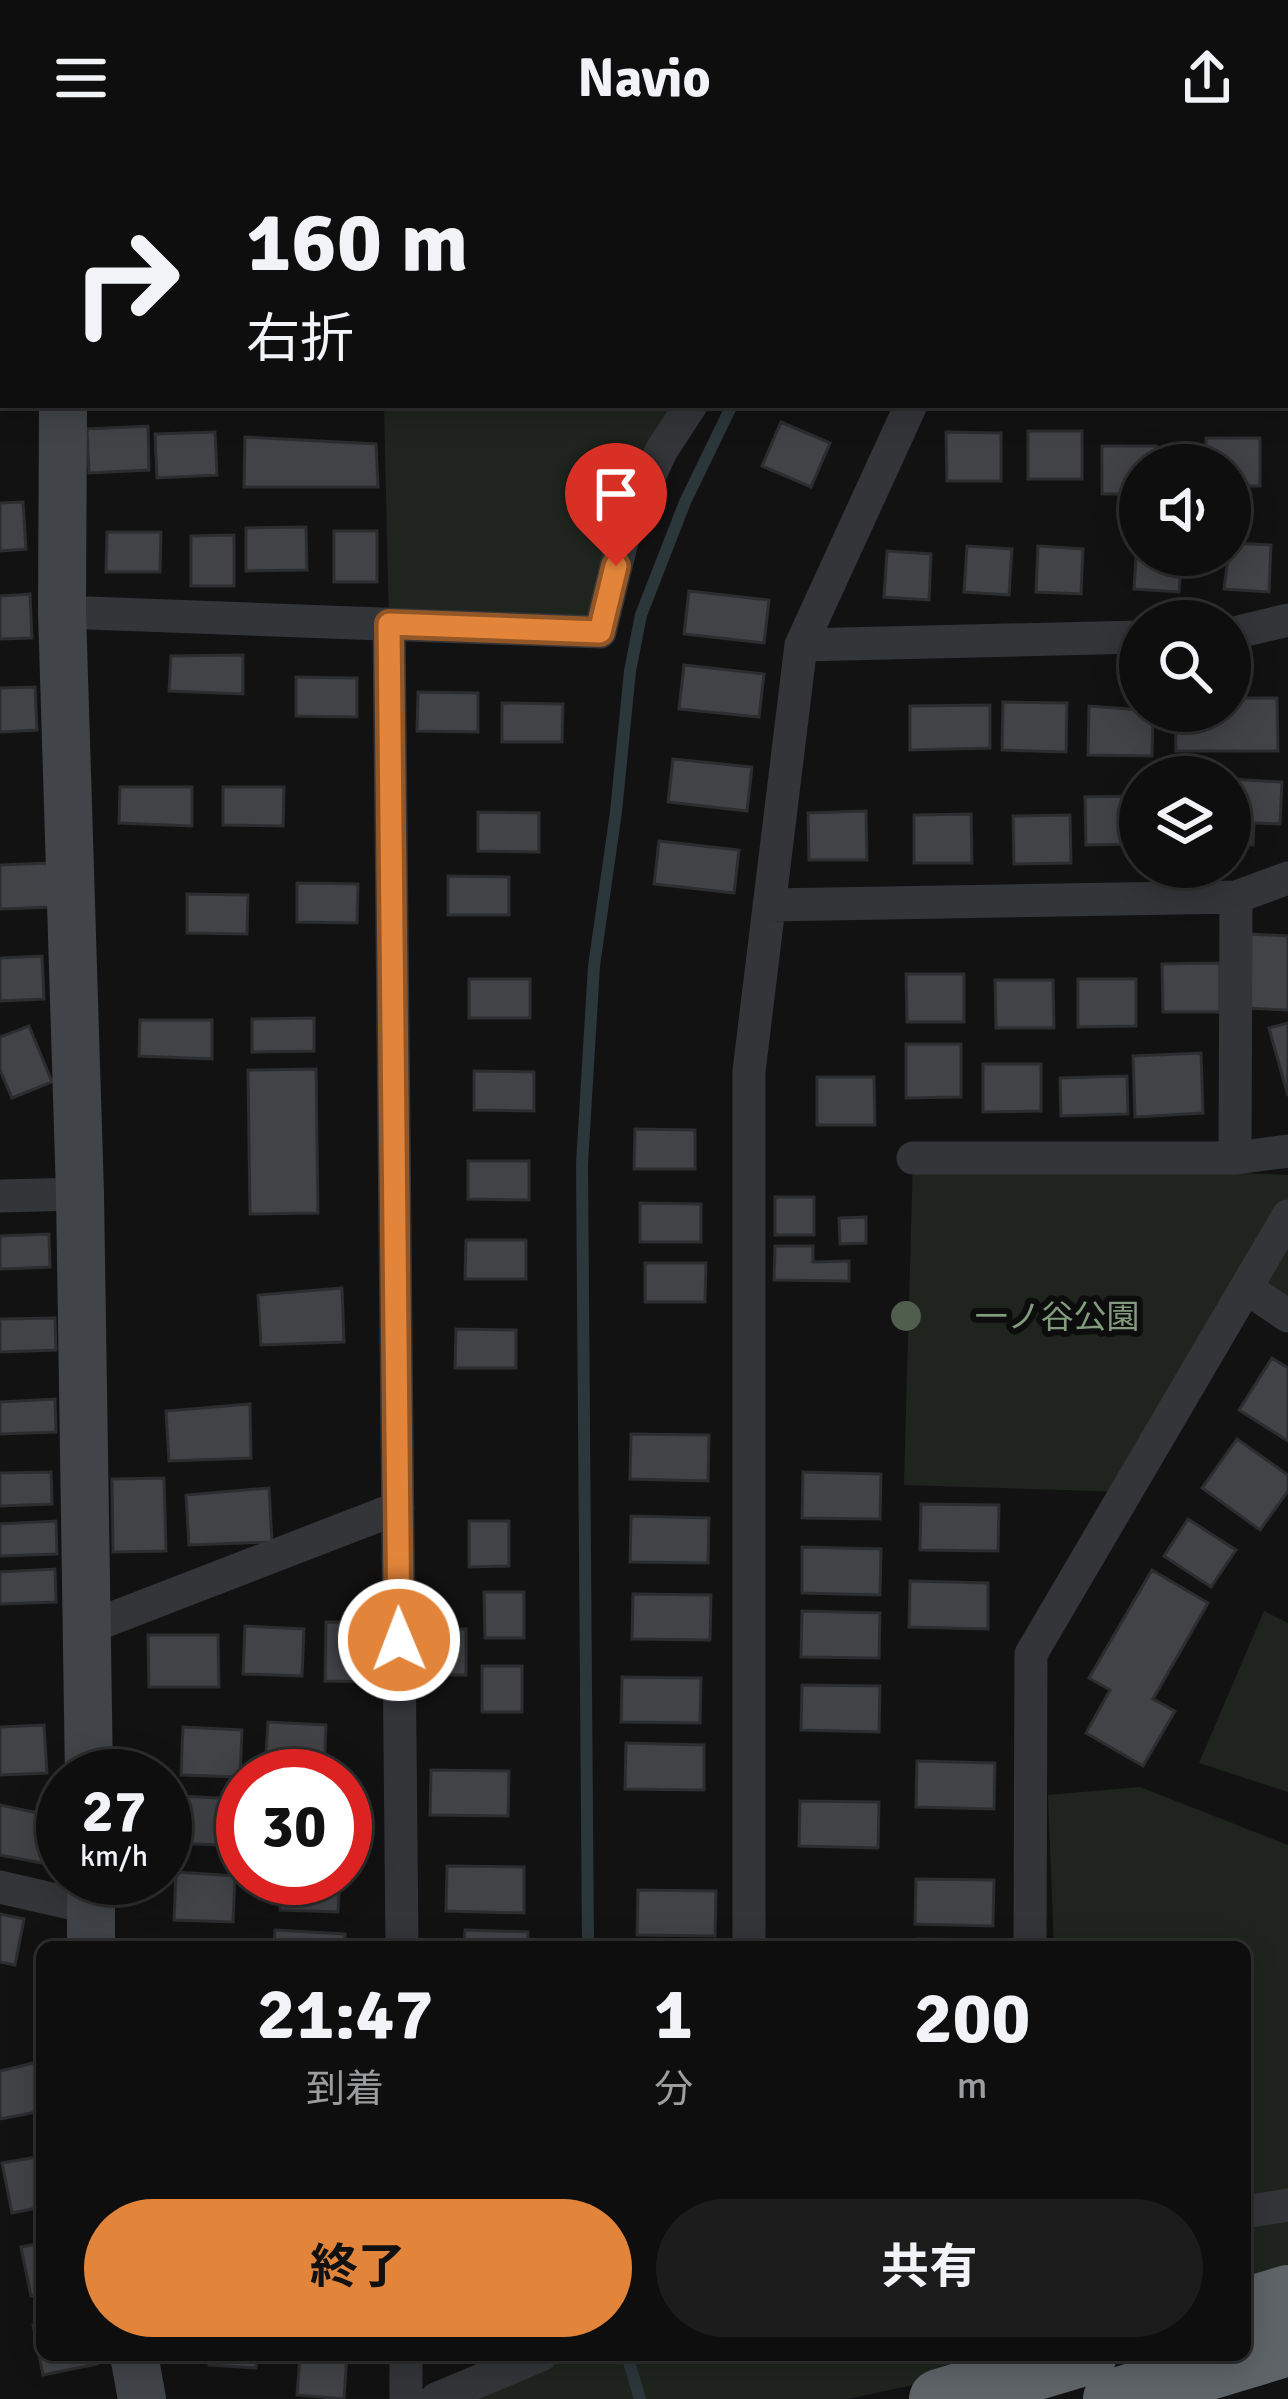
<!DOCTYPE html>
<html lang="ja">
<head>
<meta charset="utf-8">
<style>
	:root { --surface:#0e0e0e; --page:#1c1c1c; --text:#f1f3f6; --muted:#9b9c9e; --line:#2e2e2e; --accent:#e2853a }
	body { margin:0; font-family:Signika,"Noto Sans JP",sans-serif; background:var(--page); color:var(--text); height:100vh; display:flex; flex-direction:column; font-size:45px; white-space:nowrap }
	* { box-sizing:border-box; margin:0 }
	p { font-size:39px; color:var(--muted) }
	.icon { flex:none; width:66px; height:66px; fill:none; stroke:currentColor; stroke-width:2; stroke-linecap:round; stroke-linejoin:round }
	.map { position:relative; flex:1; overflow:hidden }
	.details { position:absolute; left:36px; top:1785px; width:1215px; height:420px; display:flex; flex-direction:column; background:var(--surface); border-radius:18px; box-shadow:0 6px 30px #0003,0 0 0 3px var(--line) }
	.details>* { flex:none }
	.top-card { position:absolute; left:0px; top:0px; width:1290px; height:252px; box-shadow:0 6px 30px #0003,0 0 0 3px var(--line); background:#0e0e0e; color:var(--text); overflow:hidden }
	.tools { position:absolute; left:1119px; top:288px; display:grid; gap:24px }
	.tools a { display:grid; place-items:center; width:132px; height:132px; border-radius:50%; background:var(--surface); box-shadow:0 6px 30px #0003,0 0 0 3px var(--line); font-size:60px }
	.speed { position:absolute; left:36px; top:1593px; display:flex; gap:24px; font-size:60px; font-weight:700; text-align:center }
	.speed>* { display:grid; place-content:center; width:156px; height:156px; border-radius:50%; background:var(--surface); box-shadow:0 6px 30px #0003,0 0 0 3px var(--line); line-height:1 }
	.speed small { font-size:30px; font-weight:400 }
	.speed .limit { border:18px solid #d22; background:#fff; color:#111 }
	.pin { position:absolute; display:grid; place-items:center; width:102px; height:102px; color:#fff; margin:-123px -51px; border-radius:50% 50% 50% 0; rotate:-45deg; box-shadow:0 0 12px #0007 }
	.pin .icon { rotate:45deg }
	.me { position:absolute; width:132px; margin:-66px; rotate:359deg; stroke-linejoin:round; filter:drop-shadow(0 0 9px #0008) }
	.turn { display:flex; align-items:center; gap:42px; height:252px; padding:0 48px; font-size:54px }
	.turn .icon { width:156px; height:156px; stroke-width:2.5 }
	.turn b { display:block; font-size:84px; line-height:102px }
	.eta { display:flex; justify-content:space-evenly; align-items:center; height:204px; text-align:center }
	.eta b { font-size:72px; font-weight:700; line-height:84px }
	.cta { display:flex; gap:24px; margin-top:auto; padding:24px 48px }
	.cta a { flex:1; height:138px; border-radius:72px; background:var(--accent); color:#111; font-size:48px; font-weight:700; line-height:138px; text-align:center }
	.cta a+a { background:var(--page); color:var(--text) }
	header { display:flex; justify-content:space-between; align-items:center; height:156px; padding:0 48px; background:var(--surface); font-size:54px; font-weight:700 }
	.map>svg:first-child { display:block }
	.green { fill:#1f251e }
	.lines { fill:none; stroke-linecap:round; stroke-linejoin:round }
	.stream { stroke:#2c373b; stroke-width:12 }
	.building { fill:#414346; stroke:#2c2d2f; stroke-width:3 }
	.street { stroke:#333538; stroke-width:33 }
	.secondary { stroke:#414448; stroke-width:48 }
	.highway { stroke:#5f6468; stroke-width:60 }
	.tree { fill:#505e4d }
	.route-casing { stroke:#935626; stroke-width:30 }
	.route { stroke:#e2853a; stroke-width:21 }
	.labels { text-anchor:middle; stroke-width:12; stroke-linejoin:round; paint-order:stroke }
	.park-label { font-size:33px; fill:#829c7d; stroke:#0d0d0e }
</style>
</head>
<body>
<header><svg class="icon" aria-label="menu" viewBox="0 0 24 24"><path d="M4 6h16M4 12h16M4 18h16"/></svg>Navio<svg class="icon" aria-label="share" viewBox="0 0 24 24"><path d="M12 15V3M7 8l5-5 5 5M5 13v7h14v-7"/></svg></header>
<div class="map">
<svg width="1288" height="2243" viewBox="0 0 1288 2243">
	<rect width="100%" height="100%" fill="#121213"/>
	<path class="green" d="M384,249H693L600,476L389,468Z
		M913,1002L1288,1019V1159L1248,1133L1127,1336L904,1329Z
		M1264,1455L1288,1467V1636L1199,1607Z
		M1140,1631L1288,1689V2044L1245,2052V1791H1054L1048,1639Z
		M1288,2049V2121L1245,2141V2056Z
		M539,2199H1051L848,2243H428Z"/>
	<g class="lines">
		<path class="stream" d="M830,3L831,0
			M588,1791L582,1008L594,810L616,656L630,515L641,459L685,346L732,249
			M627,2199L640,2243"/>
	</g>
	<path class="building" d="M781,266L830,287L811,331L762,310Z
		M148,270L149,314L89,317L87,273Z
		M1028,275H1082V323H1028Z
		M215,276L217,319L157,322L155,278Z
		M946,276L1001,277V325H947Z
		M245,281L376,288L378,331H244Z
		M1206,282H1260V330H1230V309H1206Z
		M1102,290H1156V309H1140V338H1102Z
		M23,346L26,393L0,395V347Z
		M306,371L307,414L246,415V372Z
		M334,375H377V426H334Z
		M107,376H161L160,416H106Z
		M234,379V430H191V380Z
		M1137,387H1140V399H1182L1179,436L1134,433Z
		M1230,387L1271,389L1269,436L1224,433Z
		M967,390L1012,393L1009,439L964,436Z
		M1038,390L1083,393L1081,438L1036,436Z
		M887,395L931,398L929,444L884,441Z
		M689,435L769,444L764,487L684,478Z
		M30,438L32,482L0,483V440Z
		M243,499V538L169,535L171,500Z
		M684,509L764,518L759,561L679,553Z
		M296,521L357,522V561L296,560Z
		M35,531L37,574L0,576V532Z
		M418,536L478,537V576L417,575Z
		M1230,542H1277L1278,595H1176L1175,555H1230Z
		M1003,546L1067,547L1066,596L1002,594Z
		M502,547L563,548L562,586H502Z
		M990,549V592L910,594V550Z
		M1089,550L1153,555L1152,600L1088,599Z
		M673,603L752,611L747,655L668,646Z
		M1230,623L1282,626L1280,668L1254,667L1253,689L1230,688Z
		M120,631H192V670L119,667Z
		M223,631H284L283,670L223,669Z
		M1140,640V688L1086,689L1085,641Z
		M866,655L867,704H809L808,657Z
		M478,656L539,657V696L478,695Z
		M971,658L972,707H914V659Z
		M1070,659L1071,707L1014,708L1013,660Z
		M659,685L739,694L734,737L654,728Z
		M49,707L51,751L0,753V709Z
		M448,720L509,721V759H448Z
		M297,727L358,728L357,767L297,766Z
		M187,738L248,739L247,778L187,777Z
		M1250,778L1288,780V854L1246,852Z
		M42,800L44,843L0,845V802Z
		M1220,807V856H1163L1162,808Z
		M906,818H964V866H907Z
		M469,823H530V862H469Z
		M1078,823H1136V870L1078,871Z
		M995,824H1053L1054,872H996Z
		M314,862V895L252,896V863Z
		M140,864H212V903L139,900Z
		M1288,867V940L1269,872Z
		M29,870L52,926L12,942L0,914V881Z
		M906,888H961V941L906,942Z
		M1201,897L1203,957L1135,961L1133,900Z
		M983,908H1041V955L983,956Z
		M316,913L318,1057L250,1058L248,914Z
		M474,915L534,916V955L474,954Z
		M1127,920L1128,958L1061,960L1060,922Z
		M817,921H874L875,969H817Z
		M635,973L695,974V1013H634Z
		M468,1005H529V1044L468,1043Z
		M775,1041H814V1079H775Z
		M640,1047L701,1048V1086H640Z
		M866,1061V1087L840,1088L839,1062Z
		M49,1078L50,1111L0,1113V1080Z
		M466,1084H526V1123H465Z
		M775,1090H813V1106L849,1105V1125L774,1124Z
		M645,1107H706L705,1146H645Z
		M342,1132L344,1186L261,1189L258,1139Z
		M55,1162L56,1194L0,1196V1163Z
		M456,1173L516,1174V1212H455Z
		M1272,1202L1288,1212V1285L1239,1254Z
		M55,1243L56,1276L0,1278V1246Z
		M250,1248L251,1302L169,1305L166,1255Z
		M631,1278L709,1279L708,1325L630,1323Z
		M1237,1283L1288,1319V1335L1260,1374L1202,1332Z
		M51,1316L52,1348L0,1350V1317Z
		M803,1316L881,1318L880,1363L802,1362Z
		M164,1322L166,1395L113,1396L112,1323Z
		M269,1332L272,1386L189,1389L186,1339Z
		M921,1348L999,1349L998,1395L920,1394Z
		M631,1360L709,1362L708,1407L630,1406Z
		M1188,1363L1236,1394L1211,1431L1164,1400Z
		M56,1365L57,1398L0,1400V1368Z
		M469,1365H509V1410L469,1411Z
		M802,1391L881,1393L880,1439L802,1437Z
		M55,1413L56,1446L0,1448V1416Z
		M1152,1414L1208,1447L1153,1543L1175,1555L1143,1610L1086,1577L1110,1534L1089,1522Z
		M910,1425L988,1427V1473L909,1471Z
		M484,1436H524V1482H485Z
		M633,1438L711,1439L710,1484L632,1483Z
		M802,1455L880,1457L879,1502L801,1501Z
		M326,1466L381,1467L380,1526L325,1525Z
		M245,1470L304,1473L302,1520L243,1518Z
		M426,1473H466V1519H427Z
		M148,1479H218L219,1531H149Z
		M482,1510H522V1556H482Z
		M622,1521L701,1522L700,1567L621,1566Z
		M802,1529L880,1530L879,1576L801,1574Z
		M268,1566L326,1569L324,1616L265,1613Z
		M44,1569L47,1617L0,1619V1571Z
		M183,1571L242,1574L240,1621L181,1619Z
		M626,1587L704,1589V1634L625,1633Z
		M917,1605L995,1607L994,1653L916,1651Z
		M431,1614L509,1615L508,1660L430,1659Z
		M179,1640L238,1643L236,1690L177,1687Z
		M800,1645L879,1646L878,1692L799,1690Z
		M0,1649L61,1662L52,1709L0,1699Z
		M447,1710L524,1711V1757L446,1755Z
		M176,1716L235,1720L233,1766L174,1764Z
		M281,1722H340L338,1756L280,1754Z
		M916,1723L994,1724L993,1770L915,1768Z
		M638,1734L716,1735L715,1780L637,1779Z
		M0,1758L24,1763L15,1809L0,1806Z
		M275,1774L345,1778V1791H274Z
		M465,1774L528,1776V1791H464Z
		M918,1783L996,1784V1791H917Z
		M42,1905V1955L0,1963V1915Z
		M42,2000V2051L12,2057L2,2007Z
		M42,2087V2138L31,2140L21,2091Z
		M42,2168V2199H96L97,2208L43,2219L33,2169Z
		M209,2199H257L256,2212L209,2209Z
		M300,2199H347L344,2243L297,2239Z"/>
	<g class="lines">
		<path class="street" d="M798,3L799,0
			M1027,3L1028,0
			M0,175L3,174
			M62,456L600,476L624,377L661,295L691,249
			M389,468L402,1791
			M1230,478L1288,464
			M801,489L1140,481
			M769,749L1236,741L1288,722
			M913,1002H1235L1288,995
			M1235,1002L1236,741
			M0,1040L80,1038
			M1248,1133L1288,1160
			M87,1472L398,1352
			M0,1731L91,1752
			M749,1791V915L801,489L911,249
			M1030,1791L1031,1498L1288,1060
			M1245,2056L1288,2049
			M406,2199V2243
			M436,2243L541,2199"/>
		<path class="secondary" d="M65,3V0
			M1287,199H1288
			M63,249L62,456L80,1038L89,1620
			M91,1722V1791
			M134,2199L142,2243"/>
		<path class="highway" d="M1245,2152L1288,2139
			M939,2243L1087,2199
			M1113,2243L1288,2190"/>
	</g>
	<circle class="tree" cx="906" cy="1160" r="15"/>
	<g class="lines">
		<g class="route-casing">
			<path id="route" d="M399,1484L389,468L600,476L616,410"/>
		</g>
		<use href="#route" class="route"/>
	</g>
	<g class="labels">
		<g class="park-label">
			<text x="1057" y="1172">一ノ谷公園</text>
		</g>
	</g>
</svg>
<div class="tools">
<a><svg class="icon" aria-label="sound" viewBox="0 0 24 24"><path d="M4 9h4l5-4v14l-5-4H4zM17 9q2 3 0 6"/></svg></a>
<a><svg class="icon" aria-label="search" viewBox="0 0 24 24"><circle cx="10" cy="10" r="6"/><path d="M15 15l6 6"/></svg></a>
<a><svg class="icon" aria-label="layers" viewBox="0 0 24 24"><path d="M12 4l9 5-9 5-9-5zM3 14l9 5 9-5"/></svg></a>
</div>
<div class="speed"><div>27<small>km/h</small></div><div class="limit">30</div></div>
<div class="pin" style="left:616px;top:410px;background:#d93025"><svg class="icon" aria-label="arrive" viewBox="0 0 24 24"><path d="M6 21V4h12l-3 4 3 4H6"/></svg></div>
<svg class="me" style="left:399px;top:1484px" viewBox="-20 -20 40 40"><circle r="17" fill="#e2853a" stroke="#fff" stroke-width="3"/><path d="M0-11L8 9 0 5-8 9z" fill="#fff"/></svg>
<div class="top-card">
<div class="turn"><svg class="icon" aria-label="right" viewBox="0 0 24 24"><path d="M7 20v-9h11M14 6l5 5-5 5"/></svg><div><b>160 m</b>右折</div></div>
</div>
<section class="details">
<div class="eta">
<div><b>21:47</b><p>到着</p></div>
<div><b>1</b><p>分</p></div>
<div><b>200</b><p>m</p></div>
</div>
<div class="cta"><a>終了</a><a>共有</a></div>
</section>
</div>
</body>
</html>
